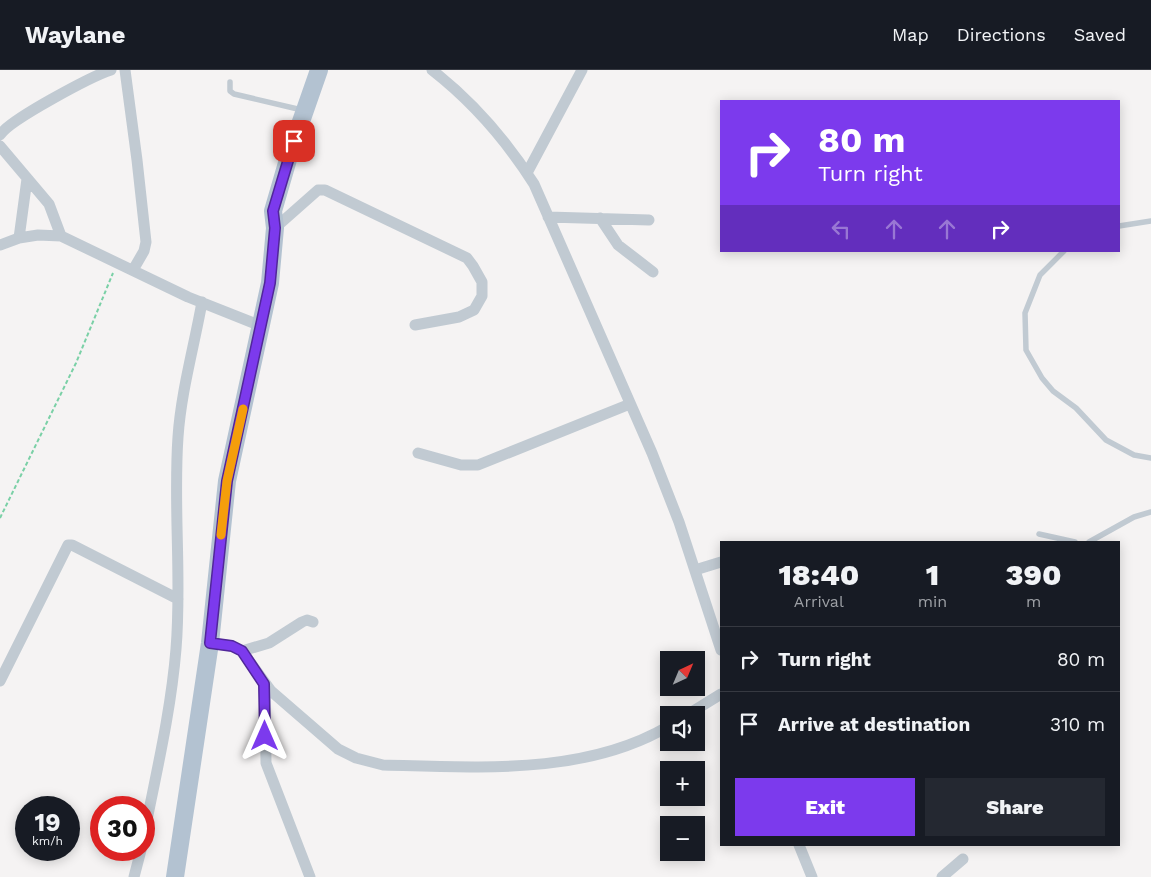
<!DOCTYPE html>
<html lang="en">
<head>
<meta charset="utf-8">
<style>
	:root { --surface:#171b24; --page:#242831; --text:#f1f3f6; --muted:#9ea1a6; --line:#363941; --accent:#7c3aed }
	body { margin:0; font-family:"Work Sans",sans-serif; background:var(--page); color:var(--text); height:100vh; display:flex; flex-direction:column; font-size:19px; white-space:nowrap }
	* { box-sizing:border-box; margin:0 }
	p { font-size:16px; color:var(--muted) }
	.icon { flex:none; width:28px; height:28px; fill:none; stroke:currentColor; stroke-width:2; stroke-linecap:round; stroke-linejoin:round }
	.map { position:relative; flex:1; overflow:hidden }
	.sheet { position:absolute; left:720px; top:471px; width:400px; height:305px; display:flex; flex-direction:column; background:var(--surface); border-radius:0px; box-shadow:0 2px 12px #0003 }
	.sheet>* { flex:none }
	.top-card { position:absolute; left:720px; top:30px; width:400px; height:152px; border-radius:0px; box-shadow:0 2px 12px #0003; background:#7c3aed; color:#fff; overflow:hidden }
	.needle { width:32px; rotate:44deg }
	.controls { position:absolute; left:660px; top:581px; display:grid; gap:10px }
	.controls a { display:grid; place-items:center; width:45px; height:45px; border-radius:0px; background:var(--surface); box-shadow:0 2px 12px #0003; font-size:25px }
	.speed { position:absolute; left:15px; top:726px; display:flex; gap:10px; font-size:25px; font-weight:700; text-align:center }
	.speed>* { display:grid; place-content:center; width:65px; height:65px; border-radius:50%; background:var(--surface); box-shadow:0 2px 12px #0003; line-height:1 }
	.speed small { font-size:12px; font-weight:400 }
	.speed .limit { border:8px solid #d22; background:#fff; color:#111 }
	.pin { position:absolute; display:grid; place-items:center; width:42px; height:42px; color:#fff; margin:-21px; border-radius:10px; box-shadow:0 2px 8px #0006 }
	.me { position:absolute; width:55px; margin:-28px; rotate:0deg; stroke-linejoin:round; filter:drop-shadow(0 0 4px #0008) }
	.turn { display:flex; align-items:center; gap:18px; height:105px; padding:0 15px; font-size:22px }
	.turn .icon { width:65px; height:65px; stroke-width:2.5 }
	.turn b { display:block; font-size:35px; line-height:42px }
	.lanes { display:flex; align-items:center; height:48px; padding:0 15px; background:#0003; justify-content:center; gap:25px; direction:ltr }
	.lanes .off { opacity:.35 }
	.eta { display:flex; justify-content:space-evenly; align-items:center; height:85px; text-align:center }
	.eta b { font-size:30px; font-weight:800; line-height:35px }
	.cta { display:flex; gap:10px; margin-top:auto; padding:10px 15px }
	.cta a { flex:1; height:58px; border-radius:0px; background:var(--accent); color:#fff; font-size:20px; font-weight:800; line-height:58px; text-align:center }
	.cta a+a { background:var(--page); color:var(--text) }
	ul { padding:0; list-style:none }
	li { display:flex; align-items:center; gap:15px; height:65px; padding:0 15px; border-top:1px solid var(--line) }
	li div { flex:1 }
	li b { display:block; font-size:19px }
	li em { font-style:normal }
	header { display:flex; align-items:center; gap:30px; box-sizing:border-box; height:70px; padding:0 25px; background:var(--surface); border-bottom:1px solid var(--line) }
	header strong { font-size:24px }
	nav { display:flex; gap:28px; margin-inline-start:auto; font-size:18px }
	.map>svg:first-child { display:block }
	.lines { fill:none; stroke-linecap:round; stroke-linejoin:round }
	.path { stroke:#7ad0a6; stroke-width:2; stroke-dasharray:4 2.5; stroke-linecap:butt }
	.lane { stroke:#c1cad2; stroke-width:5.5 }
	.street { stroke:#c1cad2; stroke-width:11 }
	.primary { stroke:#b3c2d1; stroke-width:18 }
	.route-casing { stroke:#51269a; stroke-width:12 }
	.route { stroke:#7c3aed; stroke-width:9 }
	.slow { stroke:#f59e0b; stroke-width:9 }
</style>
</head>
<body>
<header>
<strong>Waylane</strong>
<nav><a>Map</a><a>Directions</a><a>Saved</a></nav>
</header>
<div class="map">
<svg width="1151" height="807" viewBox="0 0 1151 807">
	<rect width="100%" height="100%" fill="#f5f3f3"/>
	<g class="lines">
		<path class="path" d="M0,448L76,293L113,203"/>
		<path class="lane" d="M230,12V21L234,24L302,40
			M1119,156L1151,151
			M1064,181L1040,205L1025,243L1026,280L1042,308L1053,321L1076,338L1106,370L1134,385L1151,388
			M1039,464L1075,472
			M1089,472L1134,447L1151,442"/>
		<path class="street" d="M125,0L137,90L146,172L144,181L133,200
			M432,0C473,32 506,70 534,114L652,383L679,452L721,580
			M0,65C9,50 92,6 111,0
			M0,76L49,134L61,166
			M527,103L582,0
			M548,147L649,150
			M600,148L618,175L653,202
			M275,158L318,120H325L467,188L473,196L482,212V226L474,240L459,247L415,255
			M19,168L27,109
			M0,175L19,168L38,165L61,166L188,227L261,256
			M418,383L461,395H478L630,334
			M695,500L721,492
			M210,573L232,576L242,581L271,621L338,679L356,688L383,695C478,697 584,706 669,656
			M242,581L269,573L302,552L307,550L313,552
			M0,611L68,475H72L178,529
			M265,614L266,693L310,807
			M687,645L721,624
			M144,765C156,704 171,641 176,579C182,508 173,437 178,367C181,322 194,277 202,232
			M799,775L812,807
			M134,807L141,780
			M942,807L963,789"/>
		<path class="primary" d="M175,807L210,573L227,411L270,213L275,158L273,141L289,86L319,0"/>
	</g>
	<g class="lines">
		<g class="route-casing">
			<path id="route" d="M265,666L264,614L242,581L232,576L210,573L227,411L270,213L275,158L273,141L294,71"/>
		</g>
		<use href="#route" class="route"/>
		<path class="slow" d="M221,465L227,411L243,339"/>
	</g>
</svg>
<div class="controls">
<a><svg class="needle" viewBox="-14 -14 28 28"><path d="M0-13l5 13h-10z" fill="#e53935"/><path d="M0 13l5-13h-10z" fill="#9ea1a6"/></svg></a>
<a><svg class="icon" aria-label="sound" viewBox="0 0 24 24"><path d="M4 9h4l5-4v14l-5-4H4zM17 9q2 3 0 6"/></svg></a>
<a>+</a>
<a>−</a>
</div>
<div class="speed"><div>19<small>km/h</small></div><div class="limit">30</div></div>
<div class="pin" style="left:294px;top:71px;background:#d93025"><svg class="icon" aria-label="arrive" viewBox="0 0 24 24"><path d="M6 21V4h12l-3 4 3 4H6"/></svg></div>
<svg class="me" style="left:265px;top:666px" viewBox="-20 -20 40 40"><path d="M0-17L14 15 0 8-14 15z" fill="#7c3aed" stroke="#fff" stroke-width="4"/></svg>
<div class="top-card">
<div class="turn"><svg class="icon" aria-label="right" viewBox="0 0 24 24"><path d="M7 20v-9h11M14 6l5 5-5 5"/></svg><div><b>80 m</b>Turn right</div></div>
<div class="lanes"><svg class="icon off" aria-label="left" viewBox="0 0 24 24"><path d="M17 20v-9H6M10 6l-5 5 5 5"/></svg><svg class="icon off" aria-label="ahead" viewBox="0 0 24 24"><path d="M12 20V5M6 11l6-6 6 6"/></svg><svg class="icon off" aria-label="ahead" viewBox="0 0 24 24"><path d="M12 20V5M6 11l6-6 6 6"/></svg><svg class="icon" aria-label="right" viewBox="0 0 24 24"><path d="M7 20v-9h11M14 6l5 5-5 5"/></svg></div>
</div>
<section class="sheet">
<div class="eta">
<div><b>18:40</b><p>Arrival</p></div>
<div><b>1</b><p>min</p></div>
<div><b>390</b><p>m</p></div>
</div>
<ul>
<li><svg class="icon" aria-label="right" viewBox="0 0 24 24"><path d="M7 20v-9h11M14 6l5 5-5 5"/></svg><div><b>Turn right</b></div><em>80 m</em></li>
<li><svg class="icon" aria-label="arrive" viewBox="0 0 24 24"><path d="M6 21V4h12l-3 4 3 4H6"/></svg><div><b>Arrive at destination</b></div><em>310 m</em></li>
</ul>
<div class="cta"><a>Exit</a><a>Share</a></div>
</section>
</div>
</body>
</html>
